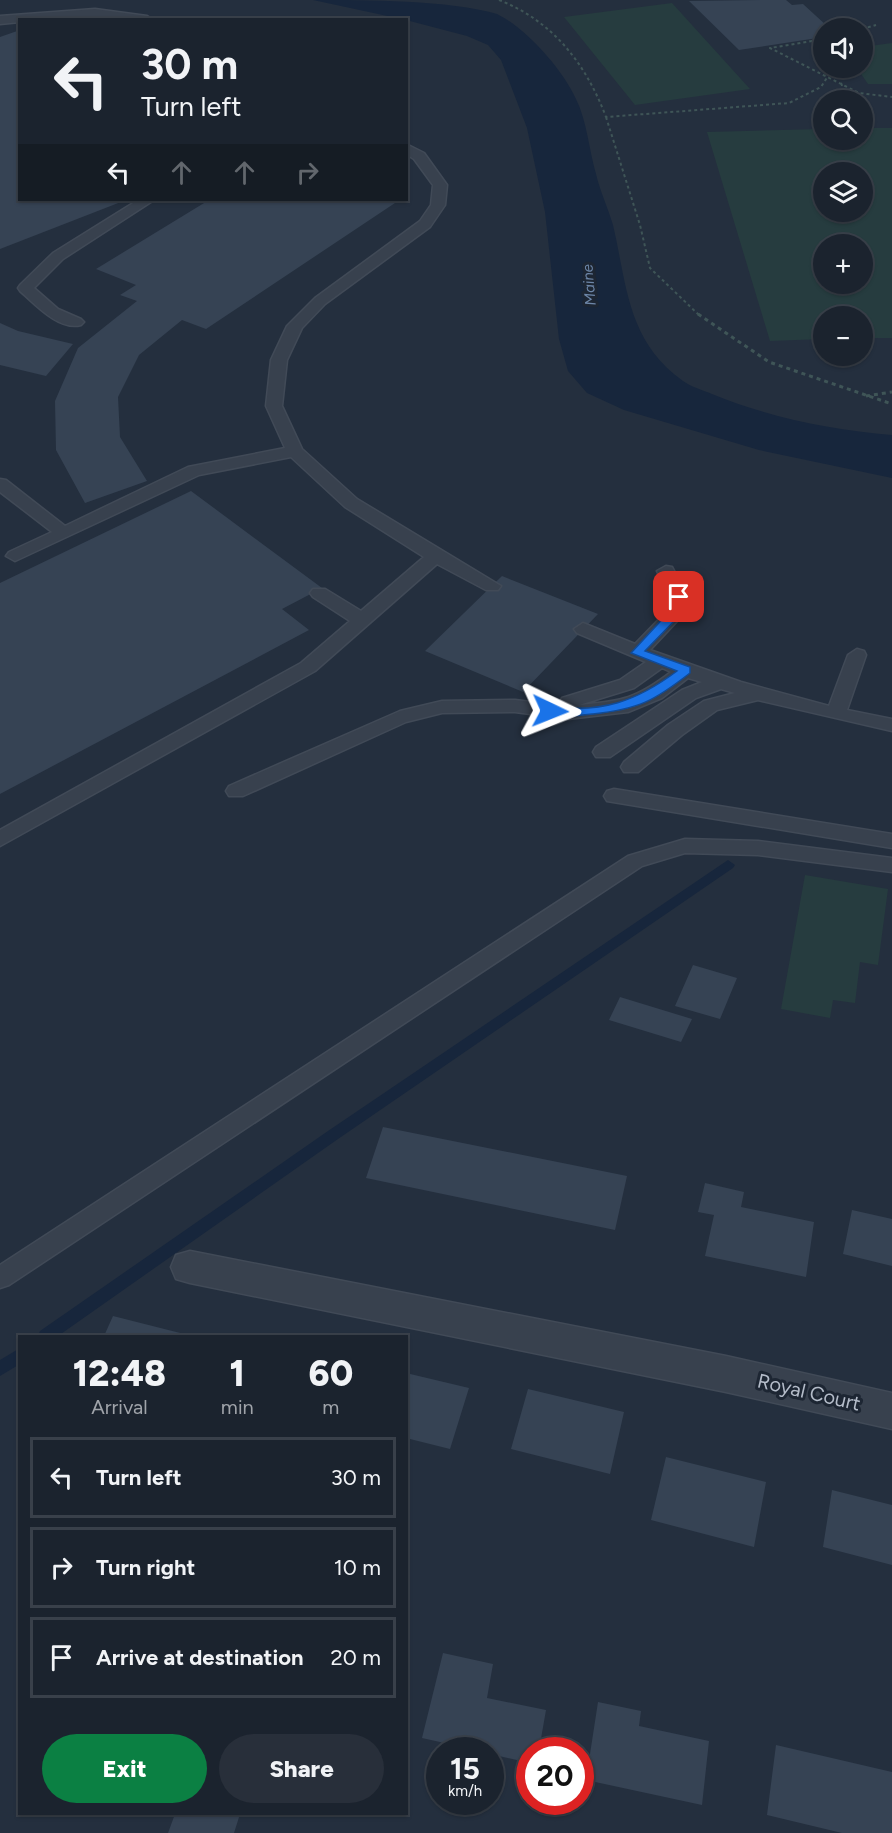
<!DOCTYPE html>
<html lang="en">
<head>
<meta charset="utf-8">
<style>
	:root { --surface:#1b232e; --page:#282f3a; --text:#f1f3f6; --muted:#a0a4aa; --line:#39404a; --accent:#0b8043 }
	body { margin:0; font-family:Figtree,sans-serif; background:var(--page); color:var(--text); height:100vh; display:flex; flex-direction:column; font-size:22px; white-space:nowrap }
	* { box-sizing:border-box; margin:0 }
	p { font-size:20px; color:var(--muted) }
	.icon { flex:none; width:33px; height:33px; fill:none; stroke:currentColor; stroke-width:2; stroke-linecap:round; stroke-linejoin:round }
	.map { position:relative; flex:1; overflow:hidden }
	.panel { position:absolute; left:18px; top:1335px; width:390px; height:480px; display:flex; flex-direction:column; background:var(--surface); border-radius:0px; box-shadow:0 2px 4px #0004,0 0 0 2px var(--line) }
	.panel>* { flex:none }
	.hud { position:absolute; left:18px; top:18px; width:390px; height:183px; border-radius:0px; box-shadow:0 2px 4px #0004,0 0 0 2px var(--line); background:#1b232e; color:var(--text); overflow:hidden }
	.tools { position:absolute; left:813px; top:18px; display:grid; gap:12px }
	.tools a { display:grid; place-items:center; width:60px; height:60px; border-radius:50%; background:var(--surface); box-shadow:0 2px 4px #0004,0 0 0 2px var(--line); font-size:30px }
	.speed { position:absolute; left:426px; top:1737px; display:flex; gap:12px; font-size:30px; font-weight:700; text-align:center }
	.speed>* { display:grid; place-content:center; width:78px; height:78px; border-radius:50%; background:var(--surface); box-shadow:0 2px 4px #0004,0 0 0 2px var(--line); line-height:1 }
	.speed small { font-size:15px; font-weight:400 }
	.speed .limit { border:9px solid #d22; background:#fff; color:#111 }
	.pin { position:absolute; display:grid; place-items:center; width:51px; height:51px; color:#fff; margin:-26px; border-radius:12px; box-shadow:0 3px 9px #0006 }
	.me { position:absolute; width:66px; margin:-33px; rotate:92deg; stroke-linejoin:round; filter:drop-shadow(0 0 4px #0008) }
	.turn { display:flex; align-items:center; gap:21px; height:126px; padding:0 24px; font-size:27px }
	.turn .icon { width:78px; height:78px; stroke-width:2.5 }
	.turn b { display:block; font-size:42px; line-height:51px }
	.lanes { display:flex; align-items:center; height:57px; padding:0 24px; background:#0003; justify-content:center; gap:30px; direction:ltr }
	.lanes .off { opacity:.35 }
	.eta { display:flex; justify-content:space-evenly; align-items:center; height:102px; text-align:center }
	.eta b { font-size:36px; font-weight:800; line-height:42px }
	.button { display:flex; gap:12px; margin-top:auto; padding:12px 24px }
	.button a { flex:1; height:69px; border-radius:36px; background:var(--accent); color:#fff; font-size:24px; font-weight:800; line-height:69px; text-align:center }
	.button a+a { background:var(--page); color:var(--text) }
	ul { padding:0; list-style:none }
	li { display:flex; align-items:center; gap:18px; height:81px; margin:0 12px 9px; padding:0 12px; border:3px solid var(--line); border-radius:0px }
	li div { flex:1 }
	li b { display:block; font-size:22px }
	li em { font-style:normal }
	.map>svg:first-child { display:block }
	.green { fill:#263c3f; fill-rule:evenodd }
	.water { fill:#17263c }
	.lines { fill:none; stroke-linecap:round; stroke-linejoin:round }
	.stream { fill:#17263c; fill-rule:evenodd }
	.building { fill:#364354 }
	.lane-casing { stroke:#414a57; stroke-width:3 }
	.street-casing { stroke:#414a57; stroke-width:3 }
	.path-far1 { stroke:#3f5557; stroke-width:2; stroke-dasharray:3 3; stroke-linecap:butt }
	.path { stroke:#3f5557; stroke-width:3; stroke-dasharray:4 4; stroke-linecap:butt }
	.lane { fill:#38414e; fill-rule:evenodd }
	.street { fill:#38414e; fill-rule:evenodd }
	.route { fill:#1a73e8; stroke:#114b97; stroke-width:1.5 }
	.labels { text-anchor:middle; stroke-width:6; stroke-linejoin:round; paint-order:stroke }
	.far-water-label { font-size:15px; font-style:italic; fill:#6d86a8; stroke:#1d2633 }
	.near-street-label { font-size:20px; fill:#b4bcc9; stroke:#1d2633 }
</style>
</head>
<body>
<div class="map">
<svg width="892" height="1833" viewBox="0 0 892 1833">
	<rect width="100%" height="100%" fill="#242f3e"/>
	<path class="green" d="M672,3L750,89L635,105L564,17Z
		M892,43V84H868L857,68H862L863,57L870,46Z
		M863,128H892V338H863L862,316H824L823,339L770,341L707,132L823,129L824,140H862ZM824,172H862V212H824ZM824,244H862V284H824Z
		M805,875L888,889L878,965L860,962L855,1003L833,1000L830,1018L781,1009Z"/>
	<path class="water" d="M313,0C365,0 450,0 497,14C526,28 563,70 576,99C587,121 589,150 596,174C600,191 608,208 613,225C627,285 627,341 683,381C691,387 703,390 712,394C768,417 831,430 892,435V478L759,450L624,410L587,393L568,371L559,339L545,212L527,128L501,60L488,45L467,36L406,20Z"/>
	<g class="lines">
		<path class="stream" d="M728,860L735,865L733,868L338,1139L58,1336H38L40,1331L328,1131Z
			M20,1348V1364L0,1376V1360Z"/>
	</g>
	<path class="building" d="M760,0H786L792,5L803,4L827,26L819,27L824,31V37L739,50L689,1Z
		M20,30V200H126L0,249V37Z
		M209,200L398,201L206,329L182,320L139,355L118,397L120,437L147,481L85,503L56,450L55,401L78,348L137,301L120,295L136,285L96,269Z
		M0,323L18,331L73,344L46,376L0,365Z
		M191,491L322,588L282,609L309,630L0,794V583Z
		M502,576L598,614L523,692L425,651Z
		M693,965L737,978L720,1019L675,1006Z
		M620,997L692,1019L681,1042L609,1020Z
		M383,1127L627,1176L615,1230L366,1178Z
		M705,1183L744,1192L741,1207L814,1222L806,1277L705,1256L714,1215L698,1212Z
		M852,1210L892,1219V1266L843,1254Z
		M113,1316L192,1336H104Z
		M406,1373L469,1388L450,1449L406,1438Z
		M528,1389L624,1412L610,1474L511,1449Z
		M666,1457L766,1482L754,1547L651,1520Z
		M832,1490L892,1505V1565L823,1547Z
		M443,1653L493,1664L487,1698L546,1710L539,1750H530V1763L490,1754V1750H476L422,1738Z
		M598,1702L641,1711L639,1726L709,1741L702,1805L586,1780Z
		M776,1745L892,1772V1833H842L767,1815Z
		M175,1814H240L234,1833H168Z"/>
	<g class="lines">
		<g class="lane-casing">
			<path id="lane" d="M95,9L147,16L153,20L95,17L20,20V22L0,24V16Z
				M406,144L424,153L447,185L445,205L430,227L325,304L302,328L287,360L282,406L302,449L357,499L501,586L498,590H486L437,564L315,671L0,846V830L301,663L350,621L313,597L310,593L313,589H325L361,611L424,557L345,507L291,457L199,475L15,561L6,556L9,552L52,532L0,492V479L6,480L65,526L188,467L285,448L266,406L271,360L287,326L315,298L420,221L431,205L433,185L414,159L406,154Z
				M138,200H154L63,259L34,288L58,309L81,319L84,322L81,325C59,331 35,304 20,291L18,288L20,285L53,253Z
				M666,566L672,567L688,597L680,618L650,650L741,682L829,706L848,655L857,649L864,651L866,655L847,710L892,719V731L758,700L717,710L682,735L638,772H624L621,767L624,762L668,725L704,701L735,693L721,689L696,698L610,757H596L593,752L596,747L682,690L702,682L688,678L662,698L628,712L568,719L515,712L442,713L406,722L243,796H229L226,791L229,786L400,711L442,701L515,700L562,706L560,702L562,698L620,680L646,662L577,633L574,629L583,623L635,644L666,612L670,597L657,571ZM662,668L671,672C636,699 622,701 579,705L634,688Z
				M614,789L892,834V848L607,801L604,796L607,791Z
				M685,839L758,841L892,858V872L758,855L685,853L642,866L9,1285L0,1288V1265L628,856Z"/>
		</g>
		<g class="street-casing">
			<path id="street" d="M190,1251L726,1356L892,1393V1429L726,1392L190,1283L176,1279L171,1267L176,1255Z"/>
		</g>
		<path class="path-far1" d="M499,0C553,21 586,64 606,117L789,103L821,87L833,68
			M862,29L876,25
			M824,39L770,48L859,93L892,97
			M841,83L848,100
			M606,117L640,225L650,268L700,316"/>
		<path class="path" d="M698,314L769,362L892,404
			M866,396L892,392"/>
		<use href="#lane" class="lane"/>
		<use href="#street" class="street"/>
	</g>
	<path class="route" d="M679,593L685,597L678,617L645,651L690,667V673C654,701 639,709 593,714C577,716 562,718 546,713L544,711L550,706C601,714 637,701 677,671L631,653L668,613L673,597Z"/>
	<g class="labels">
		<g class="far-water-label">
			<text transform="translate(589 285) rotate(-95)" y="5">Maine</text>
		</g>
		<g class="near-street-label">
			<text transform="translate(809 1392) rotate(13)" y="7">Royal Court</text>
		</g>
	</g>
</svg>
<div class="tools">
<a><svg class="icon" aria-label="sound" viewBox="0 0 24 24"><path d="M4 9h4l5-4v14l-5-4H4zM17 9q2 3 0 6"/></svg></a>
<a><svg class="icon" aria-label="search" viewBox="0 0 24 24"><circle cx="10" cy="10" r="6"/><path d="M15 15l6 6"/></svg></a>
<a><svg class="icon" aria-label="layers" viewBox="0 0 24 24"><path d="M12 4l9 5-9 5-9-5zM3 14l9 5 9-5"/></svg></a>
<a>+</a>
<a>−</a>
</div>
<div class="speed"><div>15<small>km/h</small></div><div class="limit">20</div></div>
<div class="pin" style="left:679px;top:597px;background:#d93025"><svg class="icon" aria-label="arrive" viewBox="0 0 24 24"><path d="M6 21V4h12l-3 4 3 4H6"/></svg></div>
<svg class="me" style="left:550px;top:711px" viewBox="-20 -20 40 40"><path d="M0-17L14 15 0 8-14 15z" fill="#1a73e8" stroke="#fff" stroke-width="4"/></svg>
<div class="hud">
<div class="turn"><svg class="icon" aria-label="left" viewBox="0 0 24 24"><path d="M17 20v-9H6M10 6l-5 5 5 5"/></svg><div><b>30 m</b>Turn left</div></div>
<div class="lanes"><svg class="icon" aria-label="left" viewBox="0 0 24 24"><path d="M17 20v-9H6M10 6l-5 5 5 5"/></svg><svg class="icon off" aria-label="ahead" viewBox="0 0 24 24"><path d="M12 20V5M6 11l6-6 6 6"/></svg><svg class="icon off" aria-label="ahead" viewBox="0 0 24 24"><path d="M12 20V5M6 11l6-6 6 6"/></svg><svg class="icon off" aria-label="right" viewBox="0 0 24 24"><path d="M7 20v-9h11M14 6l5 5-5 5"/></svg></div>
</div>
<section class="panel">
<div class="eta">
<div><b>12:48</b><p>Arrival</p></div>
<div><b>1</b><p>min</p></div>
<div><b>60</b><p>m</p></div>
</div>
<ul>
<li><svg class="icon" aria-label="left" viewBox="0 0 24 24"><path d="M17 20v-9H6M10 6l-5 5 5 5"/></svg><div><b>Turn left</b></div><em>30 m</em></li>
<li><svg class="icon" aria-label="right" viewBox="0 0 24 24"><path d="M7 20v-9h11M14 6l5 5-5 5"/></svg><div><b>Turn right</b></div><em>10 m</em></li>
<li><svg class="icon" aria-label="arrive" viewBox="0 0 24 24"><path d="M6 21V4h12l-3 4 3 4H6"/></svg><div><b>Arrive at destination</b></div><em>20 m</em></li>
</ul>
<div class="button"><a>Exit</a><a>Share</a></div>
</section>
</div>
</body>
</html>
